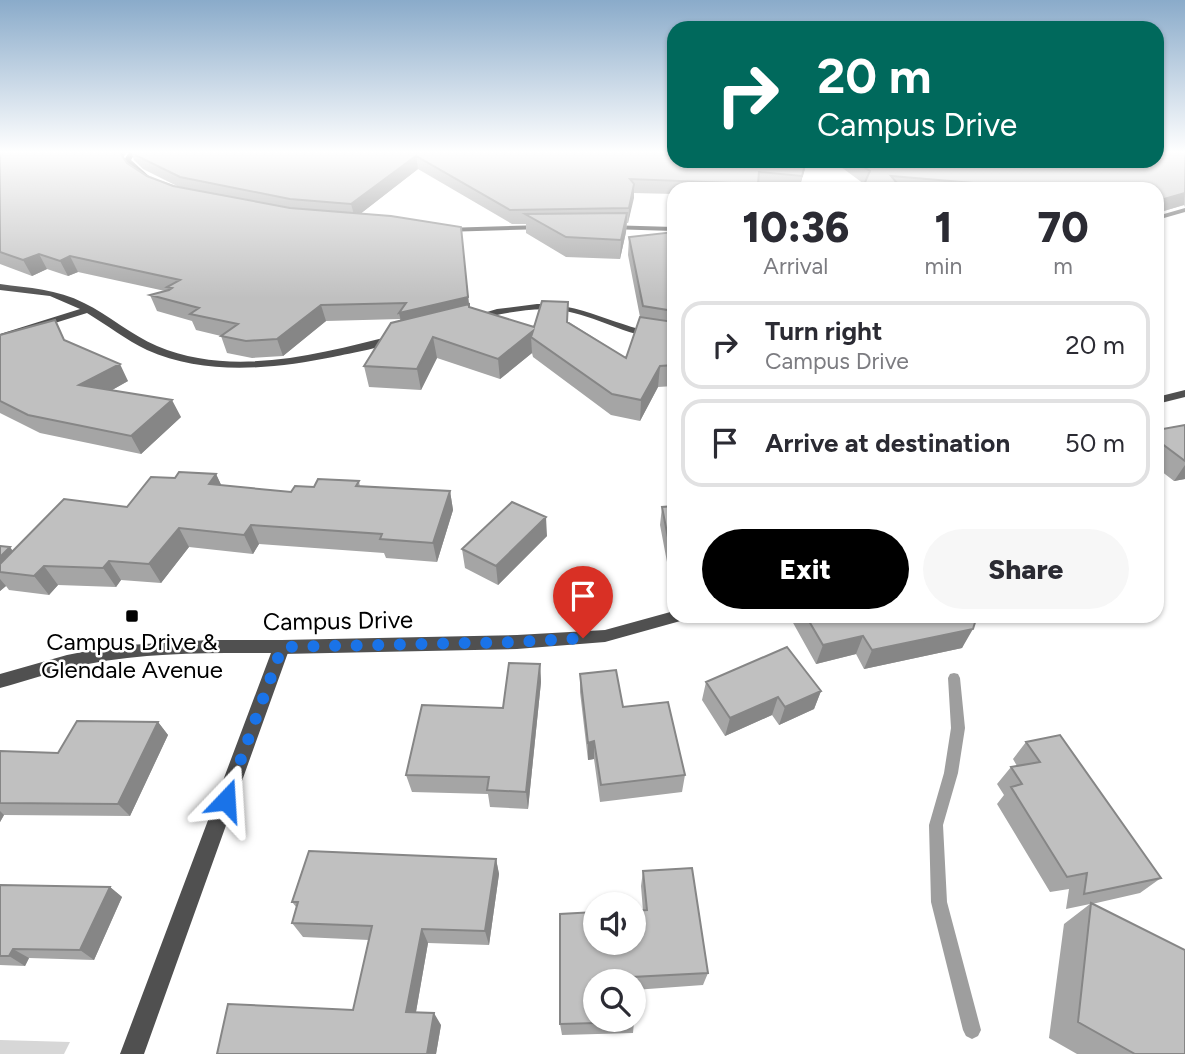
<!DOCTYPE html>
<html lang="en">
<head>
<meta charset="utf-8">
<style>
	:root { --surface:#fff; --page:#f7f7f7; --text:#2b2b33; --muted:#7c7c81; --line:#e1e1e2; --accent:#000 }
	body { margin:0; font-family:Figtree,sans-serif; background:var(--page); color:var(--text); height:100vh; display:flex; flex-direction:column; font-size:26px; white-space:nowrap }
	* { box-sizing:border-box; margin:0 }
	p { font-size:23px; color:var(--muted) }
	.icon { flex:none; width:38px; height:38px; fill:none; stroke:currentColor; stroke-width:2; stroke-linecap:round; stroke-linejoin:round }
	.map { position:relative; flex:1; overflow:hidden }
	.details { position:absolute; left:667px; top:182px; width:497px; height:441px; display:flex; flex-direction:column; background:var(--surface); border-radius:21px; box-shadow:0 2px 5px #0004 }
	.details>* { flex:none }
	.top-card { position:absolute; left:667px; top:21px; width:497px; height:147px; border-radius:21px; box-shadow:0 2px 5px #0004; background:#00695c; color:#fff; overflow:hidden }
	.controls { position:absolute; left:583px; top:892px; display:grid; gap:14px }
	.controls a { display:grid; place-items:center; width:63px; height:63px; border-radius:50%; background:var(--surface); box-shadow:0 2px 5px #0004; font-size:35px }
	.pin { position:absolute; display:grid; place-items:center; width:60px; height:60px; color:#fff; margin:-72px -30px; border-radius:50% 50% 50% 0; rotate:-45deg; box-shadow:0 0 7px #0007 }
	.pin .icon { rotate:45deg }
	.me { position:absolute; width:77px; margin:-38px; rotate:20deg; stroke-linejoin:round; filter:drop-shadow(0 0 5px #0008) }
	.turn { display:flex; align-items:center; gap:24px; height:147px; padding:0 35px; font-size:32px }
	.turn .icon { width:91px; height:91px; stroke-width:2.5 }
	.turn b { display:block; font-size:49px; line-height:60px }
	.eta { display:flex; justify-content:space-evenly; align-items:center; height:119px; text-align:center }
	.eta b { font-size:42px; font-weight:800; line-height:49px }
	.primary-button { display:flex; gap:14px; margin-top:auto; padding:14px 35px }
	.primary-button a { flex:1; height:80px; border-radius:42px; background:var(--accent); color:#fff; font-size:28px; font-weight:800; line-height:80px; text-align:center }
	.primary-button a+a { background:var(--page); color:var(--text) }
	ul { padding:0; list-style:none }
	li { display:flex; align-items:center; gap:21px; height:88px; margin:0 14px 10px; padding:0 21px; border:4px solid var(--line); border-radius:21px }
	li div { flex:1 }
	li b { display:block; font-size:26px }
	li em { font-style:normal }
	.map>svg:first-child { display:block }
	.green { fill:#d7d7d7 }
	.lines { fill:none; stroke-linecap:round; stroke-linejoin:round }
	.stream { fill:#9e9e9e; fill-rule:evenodd }
	.minor { fill:#505050; fill-rule:evenodd }
	.tertiary { fill:#505050; fill-rule:evenodd }
	.wall { fill:#a5a5a5 }
	.shaded-wall { fill:#868686 }
	.building { fill:#c0c0c0; stroke:#868686; stroke-width:2 }
	.route { stroke:#1a73e8; stroke-width:12; stroke-dasharray:0 21.6 }
	.poi-dot { fill:#000; stroke:#fff; stroke-width:2.5 }
	.labels { text-anchor:middle; stroke-width:5; stroke-linejoin:round; paint-order:stroke }
	.street-label { font-size:24px; fill:#000; stroke:#fff }
	.poi-label { font-size:24px; fill:#000; stroke:#fff }
</style>
</head>
<body>
<div class="map">
<svg width="1185" height="1054" viewBox="0 0 1185 1054">
	<rect width="100%" height="100%" fill="#fff"/>
	<path class="green" d="M0,1040L70,1042L64,1054H0Z"/>
	<g class="lines">
		<path class="stream" d="M954,673L958,674L960,678L965,728L958,773L943,825L947,902L981,1030L978,1036L972,1039L966,1036L963,1030L931,902L929,825L944,773L951,728L948,678L950,674Z"/>
		<path class="minor" d="M130,151H136L131,160L150,177V181H144L124,160Z
			M1185,208V212L1157,220V216Z
			M543,225L547,227L546,229L444,232L440,230L444,228Z
			M606,225L674,227V231L609,229L605,227Z
			M0,284C29,288 57,289 84,303C109,315 131,335 157,346C233,378 319,354 395,335L400,338C386,348 351,353 333,357C273,369 205,376 147,350C126,340 107,325 87,313L0,340V334L80,309L50,296L0,290Z
			M537,304C588,303 624,333 674,334V340C637,340 609,322 574,313C541,304 504,313 472,321L467,318L497,309Z
			M1185,390V397L1157,404V397Z
			M674,611V616H686L684,620L605,642L517,649L282,654L276,652L274,647L276,642L282,640L517,635L605,630Z"/>
		<path class="tertiary" d="M209,640H282L288,642L290,647L144,1054H120L271,653C210,653 149,652 88,664C58,670 29,680 0,688V674L67,655L113,646Z"/>
	</g>
	<path class="wall" d="M0,151H128L123,157L127,163L147,176L177,186L143,169L134,160L131,151H674V161H807L799,189L758,185V189H674V194L634,193L628,223H627L626,232L620,259L566,257L526,233V224H512L418,169L360,214L470,307L534,327L569,322L626,358L640,317L628,255L629,237L674,232V386L658,387L640,421L611,415L533,357L532,353L500,379L437,358L421,390L369,387L364,366L401,321L400,319L326,321L283,356L252,358L227,353L221,336L196,330L192,321L157,311L150,295L165,291L78,272L68,276L47,269L32,276L0,264Z
		M1185,151V207L1184,205L1157,213V189H862L864,184L833,161H1157Z
		M0,335L66,341L128,381L112,390L181,417L141,454L40,433L0,413Z
		M1185,425V479L1174,481L1157,468V430Z
		M216,474L221,485L291,492L314,487L359,481L360,487L450,491L453,510L437,562L386,558L384,553L259,544L253,554L189,547L161,583L121,580L116,587L58,585L49,595L9,590L6,586L0,591V546L13,551L127,507L175,478Z
		M672,494H674V562H667L660,525L662,507L671,506Z
		M547,536L498,585L465,568L462,549Z
		M794,616H977L962,648L864,669L856,654L816,664L792,621Z
		M540,664L541,682L528,809L490,807L488,794L412,792L406,775L503,708Z
		M580,674L623,707L685,775L682,792L600,802L594,759L588,760L580,692Z
		M706,682L821,691L814,709L779,725L772,715L725,736L702,700Z
		M158,722L168,735L130,816L4,815L0,822V751L58,753Z
		M1026,742L1161,878L1140,893L1092,904L1185,1054H1077L1049,1038L1064,924L1090,904L1066,909L1069,889L1050,892L997,804L1004,795L997,784L1011,767L1017,766L1013,759Z
		M496,859L499,874L489,945L428,943L416,1012L441,1025L436,1054H217L353,1010L369,940L303,937L292,923L297,908L292,902Z
		M643,871L708,973L703,985L634,990V982H595L634,1022L633,1033L562,1035L560,1024L643,911L641,886Z
		M0,885L110,887L122,897L94,960L29,958L25,966L0,965Z"/>
	<path class="shaded-wall" d="M118,151H128L121,160Z
		M416,156L418,169L355,218L351,204Z
		M806,161H807L799,189L802,176Z
		M634,184V198L628,223L629,208Z
		M1185,193L1184,205L1157,213L1164,199Z
		M627,213L626,232L620,259L621,240Z
		M461,227L470,313L403,330L399,313Z
		M39,254L47,269L32,276L23,260Z
		M70,256L78,272L68,276L60,261Z
		M321,305L326,321L283,356L277,339Z
		M533,331L531,337L532,353L500,379L498,359Z
		M433,337L437,358L421,390L417,369Z
		M120,364L128,381L89,403L79,385Z
		M660,366L658,387L640,421L641,400Z
		M172,400L181,417L141,454L131,436Z
		M1185,465V479L1174,481Z
		M216,474L225,493L209,484Z
		M450,491L453,510L437,562L433,543Z
		M546,517L547,536L498,585L496,566Z
		M251,525L259,544L253,554L244,535Z
		M179,528L189,547L161,583L149,564Z
		M10,547L24,566L0,572V557Z
		M109,561L121,580L116,587L103,568Z
		M44,566L58,585L49,595L34,576Z
		M0,579L6,586L0,591Z
		M973,629L962,648L864,669L872,650Z
		M863,636L856,654L816,664L823,645Z
		M540,664L541,682L528,809L526,792Z
		M821,691L814,709L779,725L785,707Z
		M778,697L772,715L725,736L730,718Z
		M158,722L168,735L130,816L118,804Z
		M594,741V759L588,760V743Z
		M0,811L4,815L0,822Z
		M496,859L499,874L489,945L485,931Z
		M110,887L122,897L94,960L80,950Z
		M422,929L428,943L414,1023L406,1012Z
		M13,949L29,958L25,966L9,956Z
		M434,1013L441,1025L436,1054H427Z"/>
	<path class="building" d="M0,151H119L127,163L147,176L173,186L290,208L391,216L461,227L468,297L399,313L406,303L321,305L277,339L246,341L221,336L238,324L190,314L199,308L150,295L169,290L172,288L167,287L180,280L70,256L60,261L39,254L23,260L0,252Z
		M133,151H674V161H806L802,176L759,172L758,184L630,179L634,184L629,208L510,210L416,156L351,204L290,199L180,177L137,156Z
		M1157,151H1185V193L1164,199H1157V189H1044L891,176L902,189H862L870,171L854,161H1157Z
		M627,213L621,240L566,237L525,214Z
		M674,232V311L643,306L629,237Z
		M542,301L568,302L567,322L626,358L640,317L674,322V365L660,366L641,400L612,394L531,337L533,331L498,359L433,337L417,369L364,366L391,323L469,304V307L534,327Z
		M55,320L64,340L120,364L79,385L172,400L131,436L28,415L0,401V335Z
		M1185,425V461L1157,440V430Z
		M179,472L216,474L209,484L291,492L295,486L314,487L318,479L359,481L356,486L450,491L433,543L380,539L382,534L251,525L244,535L179,528L149,564L109,561L103,568L44,566L34,576L0,572V564L64,499L127,507L151,477L175,478Z
		M512,502L546,517L496,566L462,549Z
		M674,506V543H669L662,507Z
		M0,546L10,547L0,557Z
		M806,616H977L973,629L872,650L863,636L823,645Z
		M787,647L821,691L785,707L778,697L730,718L706,682Z
		M509,663L540,664L526,792L487,790L489,777L406,775L422,705L503,708Z
		M616,670L623,707L668,702L685,775L601,785L594,741L588,743L580,674Z
		M77,721L158,722L118,804L0,803V751L58,753Z
		M1060,735L1161,878L1084,894L1087,873L1067,877L1011,787L1022,784L1011,767L1040,762L1026,742Z
		M309,851L496,859L485,931L422,929L406,1012L434,1013L427,1054H217L228,1004L353,1010L372,926L292,923L298,902H292Z
		M692,868L708,973L632,977V982H595V1020H634V1006V1022L560,1024V914L595,912V943H634V911L647,910L643,871Z
		M0,885L110,887L80,950L13,949L9,956H0Z
		M1091,903L1185,950V1054H1135L1078,1022Z"/>
	<linearGradient id="sky" x2="0" y2="1"><stop stop-color="#8aabca"/><stop offset="0.51" stop-color="#fff"/><stop offset="1" stop-color="#fff" stop-opacity="0"/></linearGradient>
	<rect width="1185" height="298" fill="url(#sky)"/>
	<g class="lines">
		<path class="route" d="M226,800L282,647L517,642L583,638"/>
	</g>
	<rect class="poi-dot" x="125" y="609" width="14" height="14" rx="3.5"/>
	<g class="labels">
		<g class="street-label">
			<text transform="translate(338 621) rotate(-1)" y="8">Campus Drive</text>
		</g>
		<g class="poi-label">
			<text x="132" y="650">Campus Drive &amp;<tspan x="132" dy="28">Glendale Avenue</tspan></text>
		</g>
	</g>
</svg>
<div class="controls">
<a><svg class="icon" aria-label="sound" viewBox="0 0 24 24"><path d="M4 9h4l5-4v14l-5-4H4zM17 9q2 3 0 6"/></svg></a>
<a><svg class="icon" aria-label="search" viewBox="0 0 24 24"><circle cx="10" cy="10" r="6"/><path d="M15 15l6 6"/></svg></a>
</div>
<div class="pin" style="left:583px;top:638px;background:#d93025"><svg class="icon" aria-label="arrive" viewBox="0 0 24 24"><path d="M6 21V4h12l-3 4 3 4H6"/></svg></div>
<svg class="me" style="left:226px;top:800px" viewBox="-20 -20 40 40"><path d="M0-17L14 15 0 8-14 15z" fill="#1a73e8" stroke="#fff" stroke-width="4"/></svg>
<div class="top-card">
<div class="turn"><svg class="icon" aria-label="right" viewBox="0 0 24 24"><path d="M7 20v-9h11M14 6l5 5-5 5"/></svg><div><b>20 m</b>Campus Drive</div></div>
</div>
<section class="details">
<div class="eta">
<div><b>10:36</b><p>Arrival</p></div>
<div><b>1</b><p>min</p></div>
<div><b>70</b><p>m</p></div>
</div>
<ul>
<li><svg class="icon" aria-label="right" viewBox="0 0 24 24"><path d="M7 20v-9h11M14 6l5 5-5 5"/></svg><div><b>Turn right</b><p>Campus Drive</p></div><em>20 m</em></li>
<li><svg class="icon" aria-label="arrive" viewBox="0 0 24 24"><path d="M6 21V4h12l-3 4 3 4H6"/></svg><div><b>Arrive at destination</b></div><em>50 m</em></li>
</ul>
<div class="primary-button"><a>Exit</a><a>Share</a></div>
</section>
</div>
</body>
</html>
